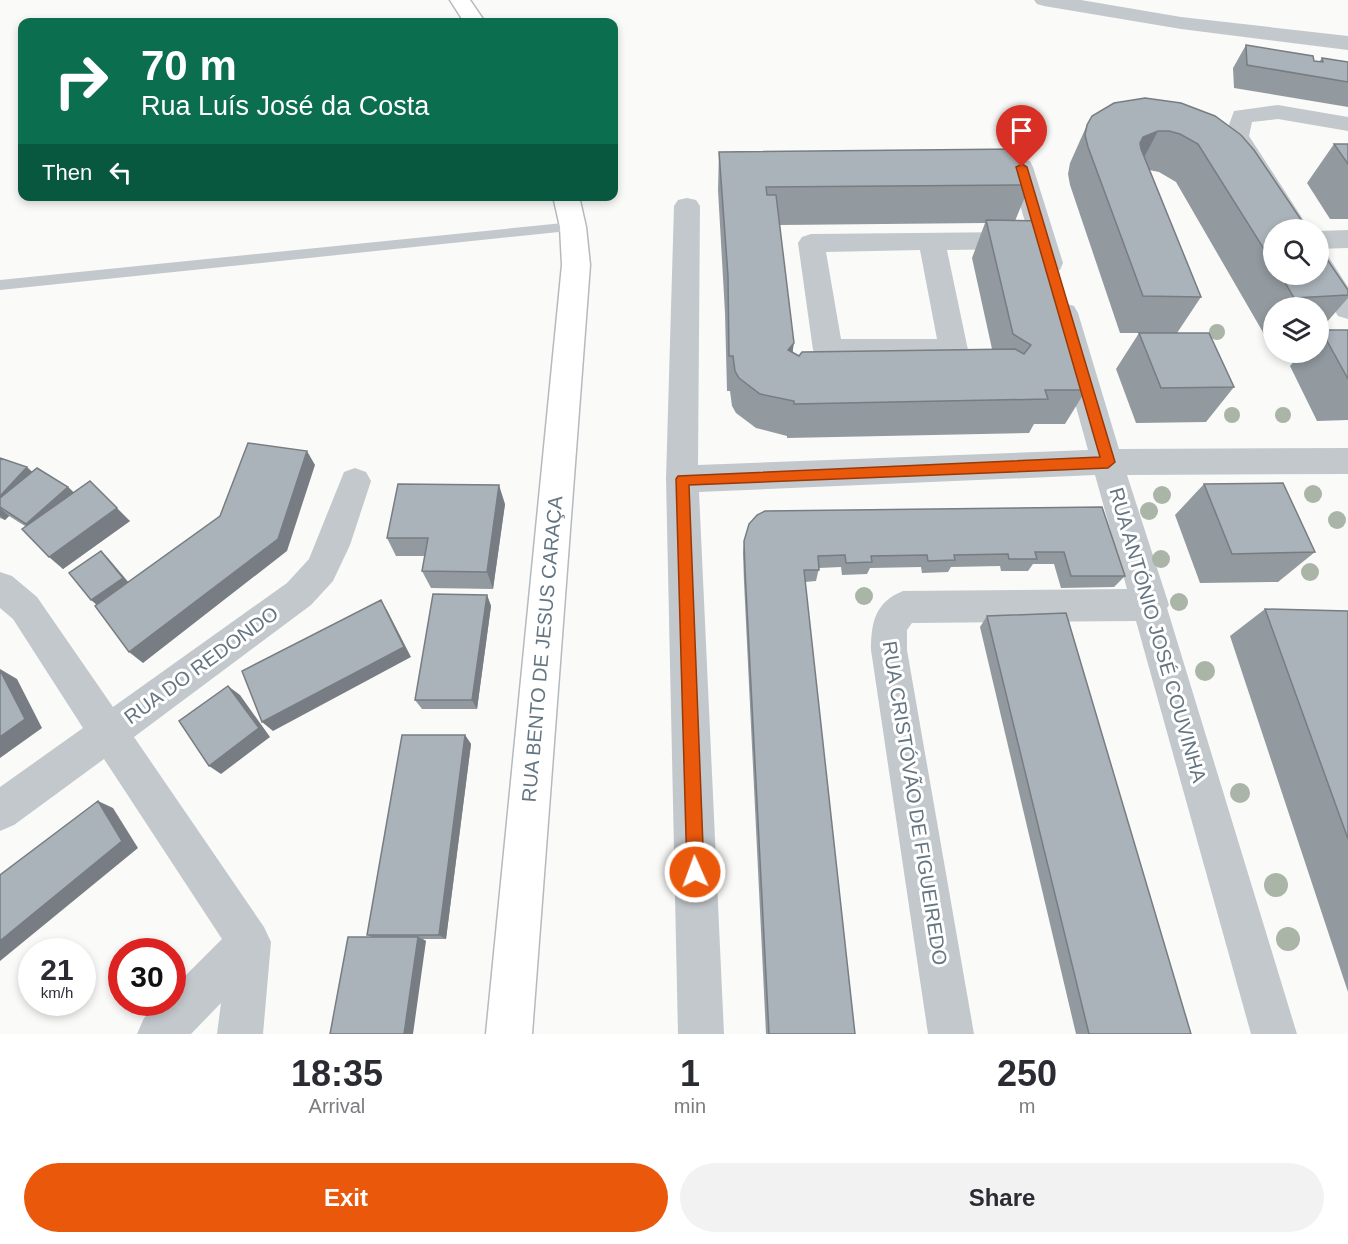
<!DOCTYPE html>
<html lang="en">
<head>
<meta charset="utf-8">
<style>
	:root { --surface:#fff; --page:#f2f2f3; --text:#2b2b33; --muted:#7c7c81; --accent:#ea580c }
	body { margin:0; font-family:Helvetica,sans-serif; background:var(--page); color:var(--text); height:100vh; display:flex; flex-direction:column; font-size:22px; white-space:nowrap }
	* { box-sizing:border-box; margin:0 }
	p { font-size:20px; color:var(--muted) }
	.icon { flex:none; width:33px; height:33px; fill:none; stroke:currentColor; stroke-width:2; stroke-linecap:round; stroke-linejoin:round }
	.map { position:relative; height:1034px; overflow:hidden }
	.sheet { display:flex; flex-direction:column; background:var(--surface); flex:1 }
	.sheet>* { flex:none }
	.top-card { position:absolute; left:18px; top:18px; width:600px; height:183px; border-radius:12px; box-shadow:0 3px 9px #0003; background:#0b6e4f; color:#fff; overflow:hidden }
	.tools { position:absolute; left:1263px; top:219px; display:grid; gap:12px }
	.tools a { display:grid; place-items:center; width:66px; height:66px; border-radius:50%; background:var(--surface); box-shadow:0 3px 9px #0003; font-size:30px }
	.speed { position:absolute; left:18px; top:938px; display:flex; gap:12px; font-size:30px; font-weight:700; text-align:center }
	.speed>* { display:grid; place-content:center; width:78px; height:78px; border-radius:50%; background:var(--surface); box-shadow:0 3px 9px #0003; line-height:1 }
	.speed small { font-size:15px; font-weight:400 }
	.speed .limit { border:9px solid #d22; background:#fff; color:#111 }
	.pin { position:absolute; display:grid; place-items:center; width:51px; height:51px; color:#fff; margin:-62px -26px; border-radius:50% 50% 50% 0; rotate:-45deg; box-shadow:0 0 6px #0007 }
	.pin .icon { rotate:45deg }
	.me { position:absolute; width:66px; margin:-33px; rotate:358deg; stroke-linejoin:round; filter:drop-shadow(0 0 4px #0008) }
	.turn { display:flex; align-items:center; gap:21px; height:126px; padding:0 24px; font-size:27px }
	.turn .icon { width:78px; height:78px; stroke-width:2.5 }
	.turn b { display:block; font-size:42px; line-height:51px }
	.then { display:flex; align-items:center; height:57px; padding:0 24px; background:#0003; gap:12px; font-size:22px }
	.eta { display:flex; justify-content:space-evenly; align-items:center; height:102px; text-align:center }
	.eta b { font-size:36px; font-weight:700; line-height:42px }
	.button { display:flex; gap:12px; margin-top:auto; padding:12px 24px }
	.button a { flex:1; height:69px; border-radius:36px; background:var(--accent); color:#fff; font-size:24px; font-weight:700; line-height:69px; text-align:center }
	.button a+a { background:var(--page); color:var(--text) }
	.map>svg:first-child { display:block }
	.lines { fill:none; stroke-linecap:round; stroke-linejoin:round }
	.primary-casing { stroke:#b5babe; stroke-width:3 }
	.service { fill:#c3c8cc; fill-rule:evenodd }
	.minor { fill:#c3c8cc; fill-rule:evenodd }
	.primary { fill:#fff; fill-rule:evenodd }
	.tree { fill:#aab4a7 }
	.wall { fill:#929a9f; fill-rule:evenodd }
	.shaded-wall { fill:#777d82 }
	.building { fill:#aab3b9; stroke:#777d82; stroke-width:1.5 }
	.route { fill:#ea580c; stroke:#983908; stroke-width:1.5 }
	.labels { text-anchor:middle; stroke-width:6; stroke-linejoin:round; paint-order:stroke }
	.street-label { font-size:20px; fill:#657683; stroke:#fff }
</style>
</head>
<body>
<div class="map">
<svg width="1348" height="1034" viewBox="0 0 1348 1034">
	<rect width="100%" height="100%" fill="#fafaf8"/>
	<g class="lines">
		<g class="primary-casing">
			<path id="primary" d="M450,0H470L485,22H464Z
				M553,196H579L586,227L590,265L532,1034H486L562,265L560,227Z"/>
		</g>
		<path class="service" d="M573,222L580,227L578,230L0,290V280Z"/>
		<path class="minor" d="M1034,0H1081L1181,17L1348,36V50L1181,29L1044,6L1037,4Z
			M1278,105L1348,117V131L1278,119L1252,122L1249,136L1310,230H1284L1225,136L1234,111Z
			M1021,159L1030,161L1033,167L1063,263L1060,270L1050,272L1040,270L1032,247L1023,249L947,250L968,350L963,358L953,361H828L818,358L813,350L798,243L802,237L811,234L1028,232L1009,167L1012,161ZM920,250L937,339H841L826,252Z
			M687,198L696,200L700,206L698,465L1088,450L1050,313L1054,306L1064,303L1074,306L1078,313L1119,449L1348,448V474L1127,475L1169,605L1167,608L1297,1034H1251L1136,621L912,623L907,630V650L974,1034H928L871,650C871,623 875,602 903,591L1127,589L1095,475L699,492L724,1034H678L666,479L674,206L678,200Z
			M1348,230V248L1318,249V231Z
			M1318,254L1328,256L1348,287V319L1338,316L1312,274H1318Z
			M355,468L366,472L371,481L350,545L333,581L311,605L134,737L264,927L271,942L263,1034H217L221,1003L191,1034H137L144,1018L160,1002H172V989L222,939L104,759L14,825L0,831V787L83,728L13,619L0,608V572L12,576L37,597L113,707L287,583L309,559L344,472Z"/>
		<use href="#primary" class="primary"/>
	</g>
	<g class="tree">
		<circle cx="1217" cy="332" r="8"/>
		<circle cx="1232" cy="415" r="8"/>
		<circle cx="1283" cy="415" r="8"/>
		<circle cx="1313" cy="494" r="9"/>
		<circle cx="1162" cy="495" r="9"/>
		<circle cx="1149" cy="511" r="9"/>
		<circle cx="1337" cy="520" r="9"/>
		<circle cx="1161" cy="559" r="9"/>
		<circle cx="1310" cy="572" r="9"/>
		<circle cx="864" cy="596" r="9"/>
		<circle cx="1179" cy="602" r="9"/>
		<circle cx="1205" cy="671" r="10"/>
		<circle cx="1240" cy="793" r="10"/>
		<circle cx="1276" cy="885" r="12"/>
		<circle cx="1288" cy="939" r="12"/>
	</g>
	<path class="wall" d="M1246,45L1314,61L1319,62L1322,58L1348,62V107L1234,88L1233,68Z
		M1181,103L1274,230V274H1318L1348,290V298L1319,331L1318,308H1274V333L1264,334L1176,182L1159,172L1149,170L1201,297L1177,333L1234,387L1206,422L1136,423L1116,369L1139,333H1142H1120L1070,185L1068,174L1070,163L1087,125Z
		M1334,144H1348V219H1330L1307,183Z
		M719,152L1030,185L1015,221L1086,390L1065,424H1034L1029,433L787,438V436L756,428L736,413L732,406L730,391H727L725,313L718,190ZM985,223L972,258L992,349L799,356L793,352L780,225Z
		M1321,330H1348V420L1317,421L1290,366L1302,352H1318V333Z
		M0,458L68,487L74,493L130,521L63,569L25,526L9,516L5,520L0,518Z
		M1204,484L1315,552L1278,582L1200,583L1175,515Z
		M505,504L493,589L431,588L422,571L425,556H396L387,538Z
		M1102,507L1125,576L1114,587L1061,588L1054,564H1033L1028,571H1001L1000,566L951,567L948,572L922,573L921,567L870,568L867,574L842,575L841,567L819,568L816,581L805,582L855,1034H766L744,582L743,553L744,541Z
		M487,595L491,606L477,709H422L415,700Z
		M1265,609L1348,611V992L1230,636Z
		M987,616L1191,1034H1076L980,627Z
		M465,735L471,744L446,939H423L426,941L372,937L367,935Z"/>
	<path class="shaded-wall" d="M1158,131L1138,169L1140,143L1143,137Z
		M794,343L788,379V350Z
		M307,451L315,465L287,551L143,663L129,652Z
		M27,467L41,480L0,507V496Z
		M499,485L505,504L493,589L487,572Z
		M68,487L82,500L41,537L26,524Z
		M0,508L9,516L5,520L0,516Z
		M117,508L130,521L63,569L49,557Z
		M101,551L108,558L130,584L98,606L91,600Z
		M487,595L491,606L477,709L472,700Z
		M381,600L388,612L411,657L273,731L262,722Z
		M0,669L17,679L42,728L0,758Z
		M228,686L240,695L270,737L221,774L209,766Z
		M465,735L471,744L446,939L439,935Z
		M98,801L113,808L138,848L0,961V941Z
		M418,937L426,941L413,1034H404Z"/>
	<path class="building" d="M1246,45L1313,56L1314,61L1323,62L1322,58L1348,62V82L1247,65Z
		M1145,98L1181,103L1215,116L1241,135L1254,150L1308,230H1274V265L1198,144L1180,134L1169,131H1158L1143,137L1140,143L1141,149L1201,297L1143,296L1088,147L1085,135L1087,125L1092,116L1114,103Z
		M1334,144H1348V164Z
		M1017,149L1030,185L766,187L767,195H776L794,343L788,350L799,356L802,352L1015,349L1024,354L1031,345L1013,334L986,220L1040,221L1086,390H1045L1048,399L794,404V401L760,394L739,378L735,371L733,356H729L728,276L719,152Z
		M1318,246L1348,290V295L1294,298L1280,274H1318Z
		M1321,330H1348V379Z
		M1139,333H1209L1234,387L1161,388Z
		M248,443L307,451L278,539L129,652L95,606L220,516Z
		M0,458L27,467L0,496Z
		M37,468L68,487L26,524L0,507V498Z
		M90,481L117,508L49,557L22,529Z
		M1283,483L1315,552L1232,554L1204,484Z
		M398,484L499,485L487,572L422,571L428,538H387Z
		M1102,507L1125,576H1071L1064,552H1035L1037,559H1009L1008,554L954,555L955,560L928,561L927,555L871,556L872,562L846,563L845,555L818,556L819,570H804L855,1034H769L745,570L744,541L749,524L757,515L765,511Z
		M101,551L123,578L91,600L69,573Z
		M433,594L487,595L472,700H415Z
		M381,600L404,647L262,722L242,671Z
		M1265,609L1348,611V839Z
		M1066,613L1191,1034H1089L987,616Z
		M0,670L25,719L0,737Z
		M228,686L259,728L209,766L179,721Z
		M402,735H465L439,935H367Z
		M98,801L122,841L0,941V875Z
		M348,937H418L404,1034H330Z"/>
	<path class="route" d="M1022,164L1027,167L1115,462L1108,468L689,485L704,872L701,878L695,881L689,878L687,872L676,479L678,476L1100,457L1016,167Z"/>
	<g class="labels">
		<g class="street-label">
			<text transform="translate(1158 635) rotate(74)" y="7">RUA ANTÓNIO JOSÉ COUVINHA</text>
			<text transform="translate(542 649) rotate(-85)" y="7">RUA BENTO DE JESUS CARAÇA</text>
			<text transform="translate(201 665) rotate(-36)" y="7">RUA DO REDONDO</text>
			<text transform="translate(915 803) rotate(81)" y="7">RUA CRISTÓVÃO DE FIGUEIREDO</text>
		</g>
	</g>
</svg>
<div class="tools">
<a><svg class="icon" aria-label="search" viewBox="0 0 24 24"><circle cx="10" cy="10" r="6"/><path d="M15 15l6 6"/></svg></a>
<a><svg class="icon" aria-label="layers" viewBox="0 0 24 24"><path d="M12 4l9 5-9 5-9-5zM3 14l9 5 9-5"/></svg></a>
</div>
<div class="speed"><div>21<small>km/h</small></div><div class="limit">30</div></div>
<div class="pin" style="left:1022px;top:167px;background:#d93025"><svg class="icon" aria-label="arrive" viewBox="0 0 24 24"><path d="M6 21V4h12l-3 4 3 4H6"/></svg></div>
<svg class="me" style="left:695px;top:872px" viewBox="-20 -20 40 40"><circle r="17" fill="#ea580c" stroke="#fff" stroke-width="3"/><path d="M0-11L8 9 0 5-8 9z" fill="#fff"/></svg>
<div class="top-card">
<div class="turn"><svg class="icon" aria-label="right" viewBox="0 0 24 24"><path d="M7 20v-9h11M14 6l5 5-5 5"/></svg><div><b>70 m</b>Rua Luís José da Costa</div></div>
<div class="then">Then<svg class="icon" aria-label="left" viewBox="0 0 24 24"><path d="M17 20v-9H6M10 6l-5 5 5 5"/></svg></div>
</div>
</div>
<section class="sheet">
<div class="eta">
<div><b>18:35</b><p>Arrival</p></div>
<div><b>1</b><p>min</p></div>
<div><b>250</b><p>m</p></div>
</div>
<div class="button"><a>Exit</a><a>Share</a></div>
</section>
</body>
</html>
